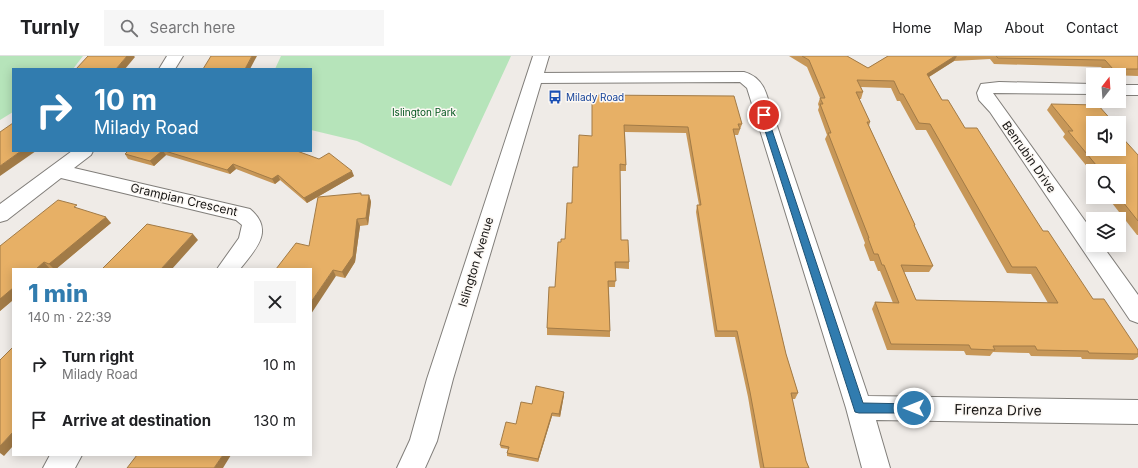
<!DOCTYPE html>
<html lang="en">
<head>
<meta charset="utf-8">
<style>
	:root { --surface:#fff; --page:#f6f6f6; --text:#202124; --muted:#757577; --line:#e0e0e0; --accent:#317caf }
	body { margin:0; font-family:Inter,sans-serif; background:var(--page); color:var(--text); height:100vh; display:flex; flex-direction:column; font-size:15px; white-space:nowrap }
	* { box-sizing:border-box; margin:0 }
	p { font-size:13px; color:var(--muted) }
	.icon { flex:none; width:22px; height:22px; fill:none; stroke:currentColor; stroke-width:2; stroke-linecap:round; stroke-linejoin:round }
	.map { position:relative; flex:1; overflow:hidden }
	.sheet { position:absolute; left:12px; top:212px; width:300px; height:188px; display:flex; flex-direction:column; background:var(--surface); border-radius:0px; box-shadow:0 2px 10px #0003 }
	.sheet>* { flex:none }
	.top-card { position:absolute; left:12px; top:12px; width:300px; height:84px; border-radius:0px; box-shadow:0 2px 10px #0003; background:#317caf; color:#fff; overflow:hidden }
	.needle { width:26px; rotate:17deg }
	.buttons { position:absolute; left:1086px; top:12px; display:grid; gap:8px }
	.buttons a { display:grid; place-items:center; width:40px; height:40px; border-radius:0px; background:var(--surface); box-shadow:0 2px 10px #0003; font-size:20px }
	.pin { position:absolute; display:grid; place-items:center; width:34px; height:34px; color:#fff; margin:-17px; border:2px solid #fff; border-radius:50%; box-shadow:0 1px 4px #0007 }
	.me { position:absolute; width:44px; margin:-22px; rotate:270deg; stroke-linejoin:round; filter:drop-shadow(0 0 3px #0008) }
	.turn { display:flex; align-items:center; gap:14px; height:84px; padding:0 16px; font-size:18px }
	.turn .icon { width:52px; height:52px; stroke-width:2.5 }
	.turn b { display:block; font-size:28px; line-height:34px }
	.round { display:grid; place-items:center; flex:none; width:42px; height:42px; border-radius:0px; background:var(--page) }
	.headline { display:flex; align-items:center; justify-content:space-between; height:68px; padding:0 16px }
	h1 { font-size:24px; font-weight:800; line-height:30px; color:var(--accent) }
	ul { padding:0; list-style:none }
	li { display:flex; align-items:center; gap:12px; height:56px; padding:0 16px }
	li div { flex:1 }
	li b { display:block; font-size:15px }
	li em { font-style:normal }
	header { display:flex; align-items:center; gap:24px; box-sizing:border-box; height:56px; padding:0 20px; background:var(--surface); border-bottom:1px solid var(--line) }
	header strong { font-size:19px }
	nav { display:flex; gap:22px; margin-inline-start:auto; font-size:14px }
	.search { width:280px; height:36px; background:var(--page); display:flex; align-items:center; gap:10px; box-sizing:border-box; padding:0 14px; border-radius:0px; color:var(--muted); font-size:15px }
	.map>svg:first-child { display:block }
	.green { fill:#b6e4ba }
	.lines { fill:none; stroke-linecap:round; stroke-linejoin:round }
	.minor-casing { stroke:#817e7a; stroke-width:2 }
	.major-casing { stroke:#817e7a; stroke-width:2 }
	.minor { fill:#fff; fill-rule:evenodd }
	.major { fill:#fff; fill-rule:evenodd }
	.wall { fill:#c79758; fill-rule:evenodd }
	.shaded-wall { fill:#a27b47 }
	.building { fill:#e7b066; stroke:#a27b47; fill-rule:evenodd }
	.route { fill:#317caf; stroke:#205172 }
	.labels { text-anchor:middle; stroke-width:3; stroke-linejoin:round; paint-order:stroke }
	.far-transit-label { font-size:10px; fill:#164399; stroke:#fcf8f4; text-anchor:start }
	.far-park-label { font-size:10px; fill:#03551e; stroke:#fcf8f4 }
	.street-label { font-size:12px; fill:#161514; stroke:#fcf8f4 }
	.near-street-label { font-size:14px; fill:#161514; stroke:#fcf8f4 }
</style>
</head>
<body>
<header>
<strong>Turnly</strong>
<div class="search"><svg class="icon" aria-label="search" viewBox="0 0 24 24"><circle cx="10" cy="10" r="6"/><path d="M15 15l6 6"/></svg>Search here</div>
<nav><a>Home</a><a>Map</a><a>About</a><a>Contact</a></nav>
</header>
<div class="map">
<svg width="1138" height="412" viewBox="0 0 1138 412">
	<rect width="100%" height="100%" fill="#efebe7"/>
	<path class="green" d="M0,0H83L73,13H13V56L0,64Z
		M281,0H511L451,130L357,85L311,74V13H275Z"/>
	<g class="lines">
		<g class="minor-casing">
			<path id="minor" d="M167,0H183L175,13H159Z
				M744,16C755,19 762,26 766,37L868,340L1138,344V368L876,364L890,412H862L846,352L747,32L740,26L534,27L528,25L526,22L528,19L534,17Z
				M999,26L1093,28V38L993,37L1093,176V189H1102L1138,239V267L1130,264L990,56L979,44L977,37L981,28Z
				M1119,29H1138V39H1119Z
				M72,95H93L91,99L74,112L250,153C275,174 256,193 240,213H217L239,182L242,169L236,164L61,122L7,164L0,166V148Z
				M50,399H82L75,412H43Z"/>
		</g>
		<g class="major-casing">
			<path id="major" d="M533,0H549L453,323L437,385L425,412H397L410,384L427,323Z"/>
		</g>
		<use href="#minor" class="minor"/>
		<use href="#major" class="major"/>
	</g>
	<path class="wall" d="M789,0H847L868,12L888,0H1138V20L1108,19L1101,11L994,8L990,3L954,5L929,21L942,44L965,72L1043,175L1093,243L1138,294V301L1133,304L1082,303L1081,301L1031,300L1029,297L993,296L990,300L966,299L964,295L887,294L872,253L875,246L893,247L880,215H878L874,205H870L864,189L865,187L825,83L827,79L818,54L819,51L818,48L820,42L807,11ZM861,31L891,32L897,45H900L916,74H926L1007,217L1031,218L1048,247L916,244L904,216H929L933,210L914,170L915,169L869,70L870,66L859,43H861L863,36Z
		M592,39L742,68L738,79H734L786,298L798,337L795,343H792L806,405L809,412H760L748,341L735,281H715L696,156L697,149H699L686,77L625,76L626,109V115H620L621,184L629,206V213L616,212L615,231H609L610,275V281L547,279V272L555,231L561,186L565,183L578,111L592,80Z
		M1051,48L1093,67L1138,99V179H1137L1112,147L1114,145L1111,141H1119V115H1093V118L1063,81L1065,78L1047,54Z
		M128,95H297L354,120L307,147L280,124L275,128L236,113L230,118L166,99L154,110L128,103L125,98Z
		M362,139H369L371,146L368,169L360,170L355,206L345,222L336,220L309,190Z
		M80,153L111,167L56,213H50L0,255V190Z
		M564,339L560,361L552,360L538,406L507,400V397L508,393L501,392L500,389L516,368Z"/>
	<path class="shaded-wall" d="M127,0H134L135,1L125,13H116Z
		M252,0H257L250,13H245Z
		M955,0H957L954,5L924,24L927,18Z
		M21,95H36L0,120V110Z
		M162,95H163L166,99L154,110L150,105Z
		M233,108L236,113L230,118L227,114Z
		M352,115L354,120L307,147L304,142Z
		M278,119L280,124L275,128L272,123Z
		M369,139L371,146L368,169L366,162Z
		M106,161L111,167L56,213H54L49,208Z
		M357,163L360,170L355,206L345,222L342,216Z
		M193,178L198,184L172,213H161Z
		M44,206L50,213H36Z
		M333,214L336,220L311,258V246Z
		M13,232V244L0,255V243Z
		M564,336V339L560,361L559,358Z
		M552,357V360L538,406V403Z
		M13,376V390L4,400L0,397V390Z
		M223,399H231L223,412H214Z"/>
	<path class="building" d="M88,0H127L116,13H76Z
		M211,0H252L245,13H203Z
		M802,0H847L868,12L888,0H955L927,18L942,44H948L965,72H977L1043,175H1048L1093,243H1104L1138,294V298L1089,297L1088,295L1037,294L1035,290H993L995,294L971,293L969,289L891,288L875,246L899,247L884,209H882L878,198H874L868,182H869L828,77H831L820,48H823L820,42H825L809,4ZM857,24L894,25L900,38H903L919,67L930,68L1012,211H1036L1058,247L916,244L901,209L933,210L914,169H915L867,66H870L856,36H863Z
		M996,0H1138V13H1113L1105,4L998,2Z
		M592,39L734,40L742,68H738L740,73H733L786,298L798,337H791L806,405L809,412H764L750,336L737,275H717L697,149H701L688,71L624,69L626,109L620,108L621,184H628L629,206H615L616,225H608L610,275L547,272L549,231H555L558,186H561V183H565L567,147H572L573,111H578L579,79L592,80Z
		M1051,48L1098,49L1114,67H1093V93H1119V78L1138,99V165L1119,141V140H1122L1119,137V115H1101L1068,75H1073Z
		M13,67V95H21L0,110V76Z
		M128,95H162L150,105L125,98Z
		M165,95H297L319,103L329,97L352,115L304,142L278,119L272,123L233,108L227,114Z
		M361,137V139H369L366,162L357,163L353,200L342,216L333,214L311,246V213H276L296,187L309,190L318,141Z
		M58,144L77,149L74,151L106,161L49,208L44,206L36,213H13V232L0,243V190Z
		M147,168L193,178L161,213H102Z
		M13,291V376L0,390V304Z
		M536,330L564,336L559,358L552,357L538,403L507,397L509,391L500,389L506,366L516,368L521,346L532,348Z
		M137,399H223L214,412H127Z"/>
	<path class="route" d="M764,56L767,59L863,347L914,348L918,349L920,352L918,356L914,357H859L855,356L760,59Z"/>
	<defs>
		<g id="bus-bare" transform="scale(1.08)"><path d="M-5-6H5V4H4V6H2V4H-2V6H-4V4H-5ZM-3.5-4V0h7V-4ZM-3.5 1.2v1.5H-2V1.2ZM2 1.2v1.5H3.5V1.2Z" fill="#1a4fb4" stroke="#fcf8f4" stroke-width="2.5" paint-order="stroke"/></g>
	</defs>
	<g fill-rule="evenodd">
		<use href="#bus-bare" x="555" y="41"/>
	</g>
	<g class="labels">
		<g class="far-transit-label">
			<text x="566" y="45">Milady Road</text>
		</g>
		<g class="far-park-label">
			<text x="424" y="60">Islington Park</text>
		</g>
		<g class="street-label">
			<text transform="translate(1029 101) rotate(55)" y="4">Benrubin Drive</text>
			<text transform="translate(184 144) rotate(13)" y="4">Grampian Crescent</text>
			<text transform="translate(476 206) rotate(-73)" y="4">Islington Avenue</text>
		</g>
		<g class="near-street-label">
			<text transform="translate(998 354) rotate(1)" y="5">Firenza Drive</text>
		</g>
	</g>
</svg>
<div class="buttons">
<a><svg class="needle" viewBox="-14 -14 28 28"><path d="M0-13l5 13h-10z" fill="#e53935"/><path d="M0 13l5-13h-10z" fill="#757577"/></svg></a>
<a><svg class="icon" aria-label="sound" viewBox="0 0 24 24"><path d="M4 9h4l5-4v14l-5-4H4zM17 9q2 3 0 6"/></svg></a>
<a><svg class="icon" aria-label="search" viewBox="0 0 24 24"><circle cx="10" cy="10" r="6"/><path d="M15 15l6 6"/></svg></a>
<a><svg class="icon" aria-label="layers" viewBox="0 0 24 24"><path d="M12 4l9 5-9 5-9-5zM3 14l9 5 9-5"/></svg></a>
</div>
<div class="pin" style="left:764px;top:59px;background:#d93025"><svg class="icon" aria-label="arrive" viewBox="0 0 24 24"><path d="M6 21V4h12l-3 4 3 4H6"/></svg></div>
<svg class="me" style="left:914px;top:352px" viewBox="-20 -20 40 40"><circle r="17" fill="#317caf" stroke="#fff" stroke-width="3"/><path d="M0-11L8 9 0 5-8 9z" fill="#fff"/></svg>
<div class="top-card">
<div class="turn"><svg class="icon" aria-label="right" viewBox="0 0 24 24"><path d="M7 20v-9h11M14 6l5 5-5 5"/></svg><div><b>10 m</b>Milady Road</div></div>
</div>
<section class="sheet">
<div class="headline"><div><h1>1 min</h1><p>140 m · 22:39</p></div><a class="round"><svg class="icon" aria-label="close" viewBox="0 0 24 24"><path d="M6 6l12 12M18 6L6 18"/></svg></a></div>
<ul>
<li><svg class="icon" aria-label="right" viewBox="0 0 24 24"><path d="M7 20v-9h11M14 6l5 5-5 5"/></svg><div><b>Turn right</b><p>Milady Road</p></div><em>10 m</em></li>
<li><svg class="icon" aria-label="arrive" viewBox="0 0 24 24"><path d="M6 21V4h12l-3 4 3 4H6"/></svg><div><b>Arrive at destination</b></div><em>130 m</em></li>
</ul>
</section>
</div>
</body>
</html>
